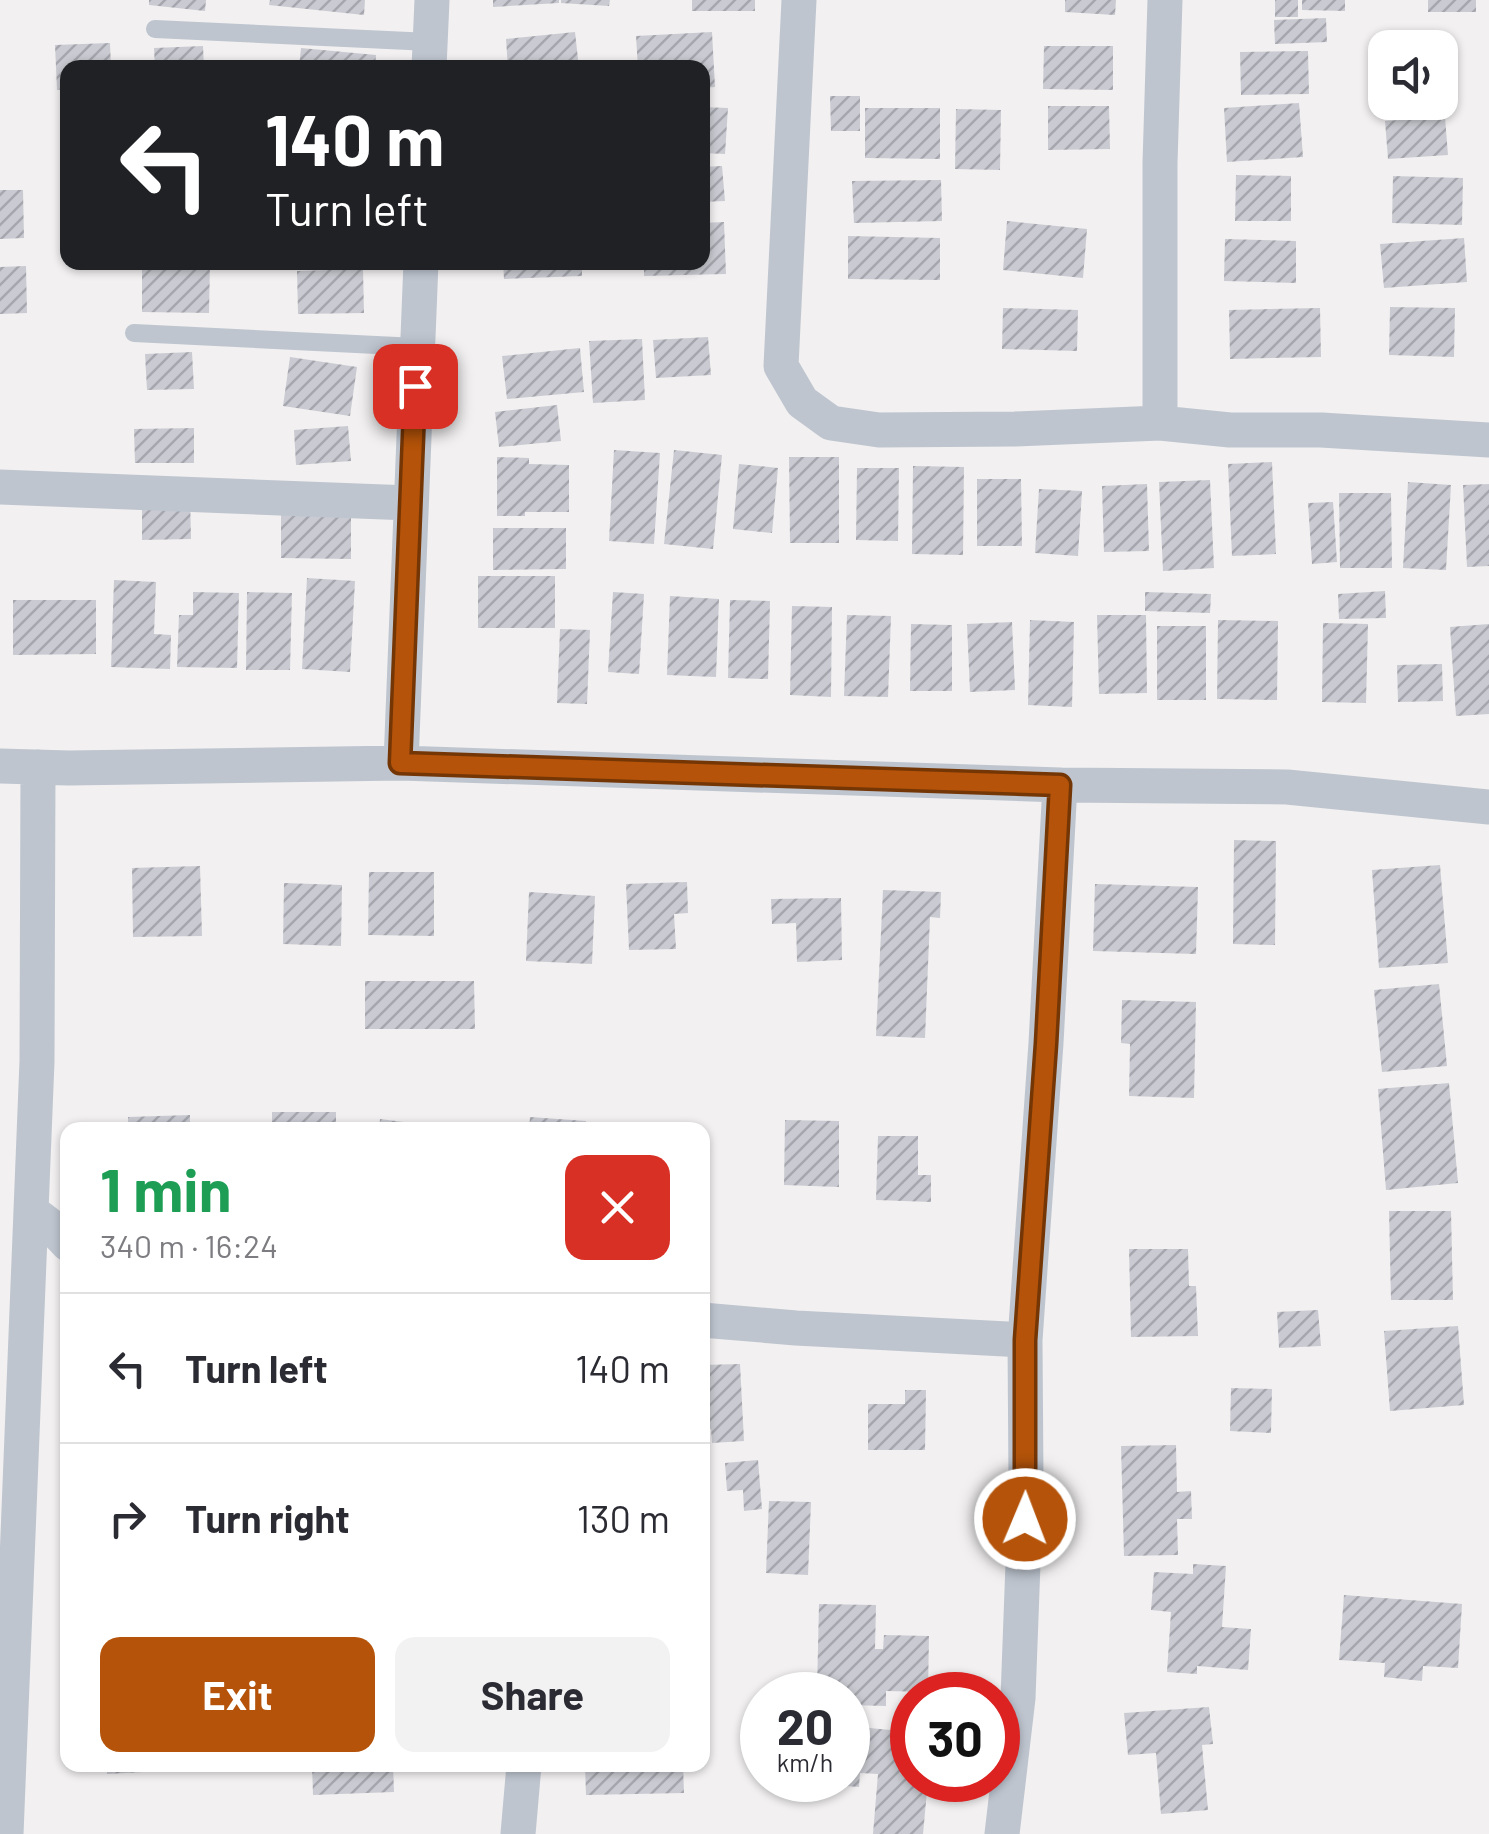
<!DOCTYPE html>
<html lang="en">
<head>
<meta charset="utf-8">
<style>
	:root { --surface:#fff; --page:#f2f2f3; --text:#2b2b33; --muted:#7c7c81; --line:#e1e1e2; --accent:#b45309 }
	body { margin:0; font-family:Barlow,sans-serif; background:var(--page); color:var(--text); height:100vh; display:flex; flex-direction:column; font-size:38px; white-space:nowrap }
	* { box-sizing:border-box; margin:0 }
	p { font-size:32px; color:var(--muted) }
	.icon { flex:none; width:55px; height:55px; fill:none; stroke:currentColor; stroke-width:2; stroke-linecap:round; stroke-linejoin:round }
	.map { position:relative; flex:1; overflow:hidden }
	.panel { position:absolute; left:60px; top:1122px; width:650px; height:650px; display:flex; flex-direction:column; background:var(--surface); border-radius:20px; box-shadow:0 2px 8px #0004 }
	.panel>* { flex:none }
	.banner { position:absolute; left:60px; top:60px; width:650px; height:210px; border-radius:20px; box-shadow:0 2px 8px #0004; background:#202124; color:#fff; overflow:hidden }
	.buttons { position:absolute; left:1368px; top:30px; display:grid; gap:20px }
	.buttons a { display:grid; place-items:center; width:90px; height:90px; border-radius:20px; background:var(--surface); box-shadow:0 2px 8px #0004; font-size:50px }
	.speed { position:absolute; left:740px; top:1672px; display:flex; gap:20px; font-size:50px; font-weight:700; text-align:center }
	.speed>* { display:grid; place-content:center; width:130px; height:130px; border-radius:50%; background:var(--surface); box-shadow:0 2px 8px #0004; line-height:1 }
	.speed small { font-size:25px; font-weight:400 }
	.speed .limit { border:15px solid #d22; background:#fff; color:#111 }
	.pin { position:absolute; display:grid; place-items:center; width:85px; height:85px; color:#fff; margin:-42px; border-radius:20px; box-shadow:0 5px 15px #0006 }
	.me { position:absolute; width:110px; margin:-55px; rotate:1deg; stroke-linejoin:round; filter:drop-shadow(0 0 8px #0008) }
	.turn { display:flex; align-items:center; gap:35px; height:210px; padding:0 40px; font-size:45px }
	.turn .icon { width:130px; height:130px; stroke-width:2.5 }
	.turn b { display:block; font-size:70px; line-height:85px }
	.round { display:grid; place-items:center; flex:none; width:105px; height:105px; border-radius:20px; background:var(--page) }
	.head { display:flex; align-items:center; justify-content:space-between; height:170px; padding:0 40px }
	h1 { font-size:60px; font-weight:700; line-height:75px; color:#1e9e55 }
	.button { display:flex; gap:20px; margin-top:auto; padding:20px 40px }
	.button a { flex:1; height:115px; border-radius:20px; background:var(--accent); color:#fff; font-size:40px; font-weight:700; line-height:115px; text-align:center }
	.button a+a { background:var(--page); color:var(--text) }
	ul { padding:0; list-style:none }
	li { display:flex; align-items:center; gap:30px; height:150px; padding:0 40px; border-top:2px solid var(--line) }
	li div { flex:1 }
	li b { display:block; font-size:38px }
	li em { font-style:normal }
	.map>svg:first-child { display:block }
	.building { fill:url(#building-hatch) }
	.lines { fill:none; stroke-linecap:round; stroke-linejoin:round }
	.service { stroke:#bec5cf; stroke-width:18 }
	.minor { stroke:#bec5cf; stroke-width:35 }
	.route-casing { stroke:#753606; stroke-width:25 }
	.route { stroke:#b45309; stroke-width:18 }
</style>
</head>
<body>
<div class="map">
<svg width="1489" height="1834" viewBox="0 0 1489 1834">
	<defs>
		<pattern id="building-hatch" width="6" height="6" patternUnits="userSpaceOnUse" patternTransform="scale(2.5)"><rect width="6" height="6" fill="#cacbd2"/><path d="M-1 1l2-2M0 6l6-6M5 7l2-2" fill="none" stroke="#a6a7ae"/></pattern>
	</defs>
	<rect width="100%" height="100%" fill="#f2f0f0"/>
	<path class="building" d="M149,0H206L205,11L149,5Z
		M270,0H365L364,15L269,5Z
		M493,0H559V3L493,7Z
		M561,0H610L609,6L561,3Z
		M692,0H755V11H692Z
		M1065,0H1116L1115,15L1065,12Z
		M1275,0H1298V17H1275Z
		M1302,0H1345V11L1302,10Z
		M1428,0H1476V12H1428Z
		M1326,18L1327,42L1275,44L1274,20Z
		M575,32L579,68H508L506,39Z
		M712,32L715,87L702,88V68H638L636,36Z
		M110,43L111,68H68V89L57,90L55,45Z
		M203,46L204,68H155L154,48Z
		M1044,46H1113V90L1043,89Z
		M301,48L376,55L375,68H299Z
		M1308,51L1309,94L1241,95L1240,52Z
		M1382,53H1385V103L1381,102Z
		M1440,54H1454L1453,104H1440Z
		M830,96H860V131H831Z
		M1299,103L1303,157L1227,162L1224,108Z
		M1048,106H1109L1110,149L1048,150Z
		M702,107L728,108L725,154L702,153Z
		M865,108H940V159L865,158Z
		M956,109L1001,110L1000,170L955,169Z
		M1445,117L1448,155L1388,159L1385,121Z
		M722,166L725,201L702,202V167Z
		M1236,175L1291,176V221H1235Z
		M1393,176L1463,178L1462,225L1392,223Z
		M941,180L942,221L854,223L852,181Z
		M0,190H23L24,238L0,239Z
		M1007,221L1087,229L1083,278L1003,270Z
		M724,222L726,274L644,276V262H702V223Z
		M848,236L940,238V280L848,279Z
		M1464,238L1467,282L1384,288L1380,244Z
		M1225,239L1296,241V283L1224,281Z
		M142,262H210L209,313L142,312Z
		M503,262H582V276L504,279Z
		M26,266L27,313L0,314V267Z
		M363,269L364,313L298,314L297,271Z
		M1390,307L1455,308L1454,357L1389,355Z
		M1003,308L1078,310L1077,351L1002,349Z
		M1320,308L1321,357L1230,359L1229,310Z
		M708,337L711,375L656,378L653,340Z
		M642,339L645,400L593,403L589,341Z
		M580,348L584,392L507,399L502,356Z
		M192,352L194,389L147,390L145,354Z
		M290,357L357,367L350,416L283,406Z
		M557,405L561,441L499,447L495,412Z
		M348,426L351,461L296,465L294,430Z
		M194,428V463H135L134,429Z
		M614,450L660,453L654,544L609,541Z
		M674,450L722,455L713,549L664,544Z
		M497,457L529,458V464L569,465V512H525V516H497Z
		M789,457H839V543H790Z
		M1272,462L1276,554L1232,556L1228,464Z
		M739,464L778,468L772,533L733,529Z
		M913,466L964,467L963,555L912,554Z
		M857,468H899L898,541L856,540Z
		M977,479H1021L1022,546H977Z
		M1210,480L1214,568L1163,571L1159,482Z
		M1408,482L1451,485L1446,570L1403,568Z
		M1147,484L1149,551L1104,552L1102,486Z
		M1489,484V566L1467,567L1463,485Z
		M1039,489L1082,491L1078,556L1035,553Z
		M1339,493H1391L1392,568H1340Z
		M190,496L191,539L142,540V497Z
		M1333,502L1337,562L1312,564L1308,503Z
		M281,510L351,513V559L281,558Z
		M493,528H566V569L493,570Z
		M478,576H555V628H478Z
		M307,578L355,581L350,672L302,669Z
		M114,580L156,582L154,634L171,635L170,669L111,667Z
		M1385,591L1386,618L1339,619L1338,594Z
		M193,592L239,593L237,668L177,667L179,615H193Z
		M247,592L292,593L290,670H246Z
		M613,592L644,594L639,674L608,672Z
		M1145,592L1211,594L1210,613L1145,611Z
		M670,596L719,599L716,677L667,675Z
		M13,600H96V654L13,655Z
		M730,600L770,601L768,679L728,678Z
		M792,606L832,607L831,697L790,695Z
		M847,615L891,616L888,697L844,696Z
		M1097,615H1146L1147,693L1099,694Z
		M1030,620L1074,622L1072,707L1028,705Z
		M1218,620L1278,621L1277,700L1217,699Z
		M1012,622L1015,690L970,692L967,624Z
		M1323,623L1368,624L1366,703L1322,702Z
		M911,624L952,625V691H910Z
		M1489,624V714L1456,716L1450,627Z
		M1157,626H1206V700H1157Z
		M560,629L590,630L587,704L557,703Z
		M1442,664L1443,701L1398,702L1397,665Z
		M1234,840L1276,841L1275,945L1233,944Z
		M1440,865L1448,963L1379,968L1372,870Z
		M200,866L202,936L133,937L132,868Z
		M369,872H434V936L368,935Z
		M687,882L688,913L674,914L676,949L629,950L626,884Z
		M284,883L342,885L341,946L283,944Z
		M1095,884L1198,887L1196,954L1093,951Z
		M883,890L941,892L940,918L930,917L925,1038L876,1036Z
		M529,892L595,896L592,964L526,961Z
		M841,898L842,960L797,962L796,923L772,924L771,899Z
		M365,981H474L475,1029H365Z
		M1439,984L1447,1066L1382,1072L1374,990Z
		M1122,1000L1196,1002L1194,1098L1129,1096L1130,1044L1121,1043Z
		M1449,1083L1458,1183L1386,1190L1378,1089Z
		M272,1112H336V1130H272Z
		M190,1115V1130H128V1117Z
		M530,1117L586,1121L585,1130H529Z
		M380,1119L435,1126V1130H379Z
		M785,1120L839,1121V1187L784,1185Z
		M878,1136H918V1175H931V1202L876,1200Z
		M1389,1211H1451L1453,1300H1391Z
		M1129,1249H1188L1189,1286H1196L1198,1336L1131,1337Z
		M1318,1310L1321,1346L1279,1348L1277,1312Z
		M1458,1326L1464,1405L1390,1411L1384,1331Z
		M740,1364L744,1441L712,1443L711,1429H702V1365Z
		M1231,1388L1272,1389L1271,1433L1230,1431Z
		M905,1390H926L925,1450H868V1404H905Z
		M1176,1445L1177,1492L1191,1491L1192,1519H1177L1178,1555L1124,1556L1121,1446Z
		M758,1460L762,1509L744,1511L743,1490L727,1491L725,1463Z
		M769,1501L811,1502L808,1575L766,1573Z
		M1193,1564L1226,1566L1222,1627L1251,1629L1248,1670L1197,1666V1674L1167,1672L1171,1612L1151,1610L1154,1572L1193,1574Z
		M1344,1595L1462,1604L1458,1668L1423,1666L1422,1681L1384,1677L1385,1663L1339,1660Z
		M819,1604L876,1605L875,1649H883L884,1635L929,1636L928,1692L886,1691V1706L848,1705V1695H843L844,1691L817,1690Z
		M1209,1707L1213,1744L1202,1745L1208,1810L1161,1814L1156,1753L1128,1755L1124,1713Z
		M848,1726L912,1732V1780H928L923,1834H873L878,1774L860,1773L859,1787L833,1785L834,1780H848Z
		M107,1765H214V1768L107,1774Z
		M312,1765H393L394,1792L313,1795Z
		M585,1765H683L684,1793L586,1795Z"/>
	<g class="lines">
		<path class="service" d="M155,29L430,42
			M134,333L417,347"/>
		<path class="minor" d="M799,0L781,366L802,402L831,423L879,430L1015,429L1160,423L1230,430H1321L1489,440
			M429,68L432,0
			M1160,423V163L1165,0
			M0,487L410,503
			M401,763L421,262
			M0,766L69,768L401,763L1060,785L1287,787L1489,807
			M31,1211L52,1227L68,1244
			M702,1320L796,1328L1025,1340
			M6,1834L37,1061L38,767
			M518,1834L524,1765
			M1002,1834L1018,1698L1026,1483L1025,1340L1046,1043L1060,785"/>
	</g>
	<g class="lines">
		<g class="route-casing">
			<path id="route" d="M415,386L400,763L1060,785L1046,1044L1025,1340V1519"/>
		</g>
		<use href="#route" class="route"/>
	</g>
</svg>
<div class="buttons">
<a><svg class="icon" aria-label="sound" viewBox="0 0 24 24"><path d="M4 9h4l5-4v14l-5-4H4zM17 9q2 3 0 6"/></svg></a>
</div>
<div class="speed"><div>20<small>km/h</small></div><div class="limit">30</div></div>
<div class="pin" style="left:415px;top:386px;background:#d93025"><svg class="icon" aria-label="arrive" viewBox="0 0 24 24"><path d="M6 21V4h12l-3 4 3 4H6"/></svg></div>
<svg class="me" style="left:1025px;top:1519px" viewBox="-20 -20 40 40"><circle r="17" fill="#b45309" stroke="#fff" stroke-width="3"/><path d="M0-11L8 9 0 5-8 9z" fill="#fff"/></svg>
<div class="banner">
<div class="turn"><svg class="icon" aria-label="left" viewBox="0 0 24 24"><path d="M17 20v-9H6M10 6l-5 5 5 5"/></svg><div><b>140 m</b>Turn left</div></div>
</div>
<section class="panel">
<div class="head"><div><h1>1 min</h1><p>340 m · 16:24</p></div><a class="round" style="background:#d93025;color:#fff"><svg class="icon" aria-label="close" viewBox="0 0 24 24"><path d="M6 6l12 12M18 6L6 18"/></svg></a></div>
<ul>
<li><svg class="icon" aria-label="left" viewBox="0 0 24 24"><path d="M17 20v-9H6M10 6l-5 5 5 5"/></svg><div><b>Turn left</b></div><em>140 m</em></li>
<li><svg class="icon" aria-label="right" viewBox="0 0 24 24"><path d="M7 20v-9h11M14 6l5 5-5 5"/></svg><div><b>Turn right</b></div><em>130 m</em></li>
</ul>
<div class="button"><a>Exit</a><a>Share</a></div>
</section>
</div>
</body>
</html>
